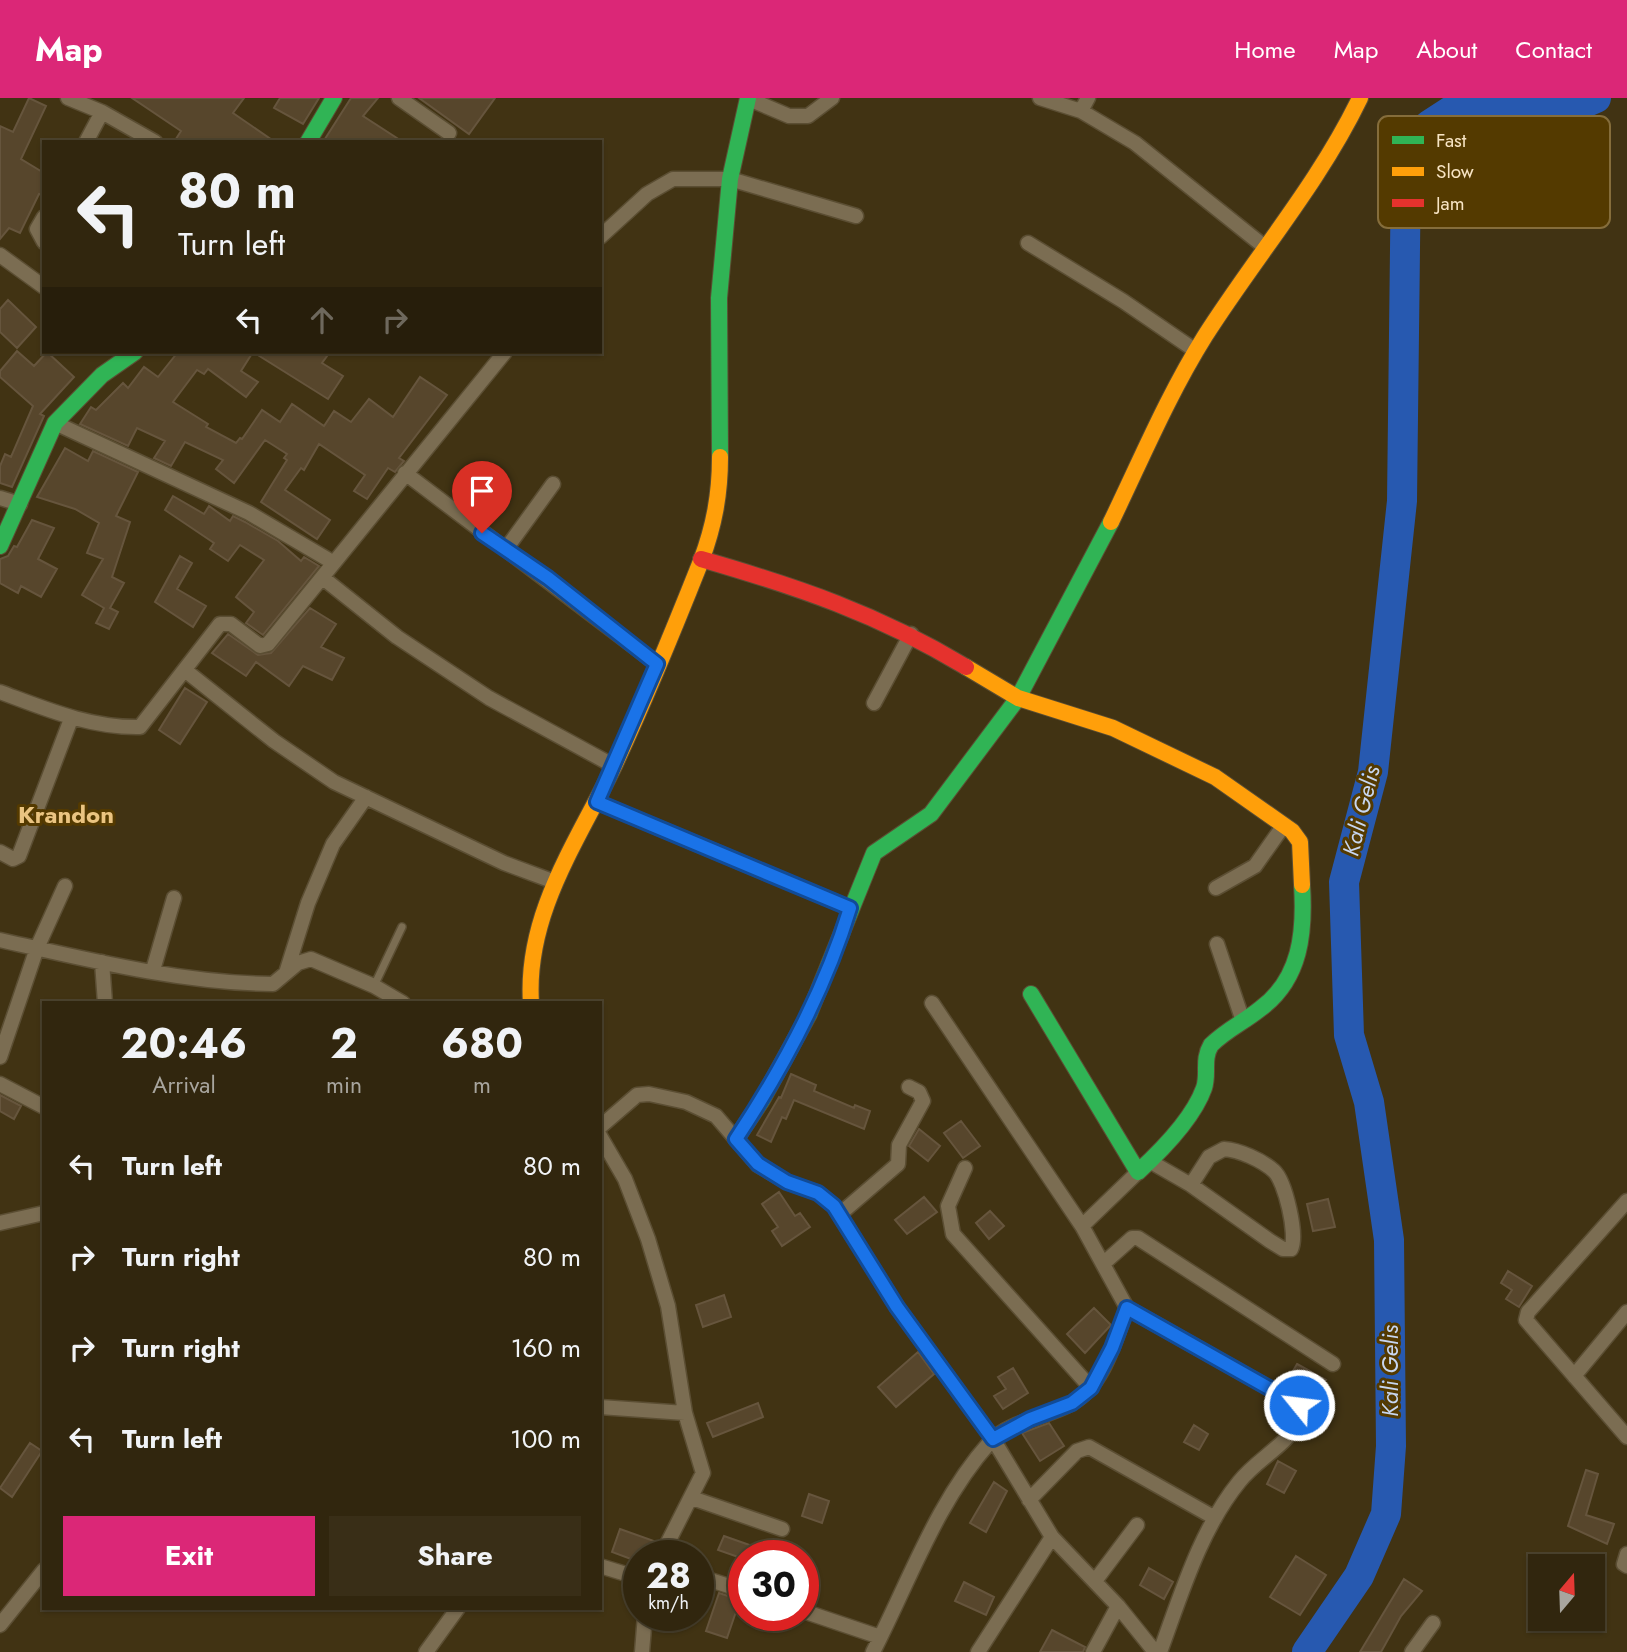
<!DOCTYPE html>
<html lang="en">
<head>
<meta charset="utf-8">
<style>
	:root { --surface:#31260e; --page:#392e17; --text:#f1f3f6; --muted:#a8a59e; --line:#4c432e; --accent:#db2777 }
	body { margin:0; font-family:Jost,sans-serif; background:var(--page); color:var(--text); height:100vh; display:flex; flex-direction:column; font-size:26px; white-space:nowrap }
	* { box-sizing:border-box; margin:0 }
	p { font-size:23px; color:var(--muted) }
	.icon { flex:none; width:38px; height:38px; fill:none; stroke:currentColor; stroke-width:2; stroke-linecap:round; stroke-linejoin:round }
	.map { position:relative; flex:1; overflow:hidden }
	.details { position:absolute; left:42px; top:903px; width:560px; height:609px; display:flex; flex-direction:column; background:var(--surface); border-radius:0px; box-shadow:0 2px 5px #0004,0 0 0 2px var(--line) }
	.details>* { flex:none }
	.top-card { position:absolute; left:42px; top:42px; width:560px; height:214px; border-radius:0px; box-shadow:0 2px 5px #0004,0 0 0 2px var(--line); background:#31260e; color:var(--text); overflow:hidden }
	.needle { width:46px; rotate:19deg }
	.tools { position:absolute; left:1528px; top:1456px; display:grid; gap:14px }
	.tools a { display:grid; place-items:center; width:77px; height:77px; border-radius:0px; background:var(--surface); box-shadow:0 2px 5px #0004,0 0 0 2px var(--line); font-size:35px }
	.speed { position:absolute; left:623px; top:1442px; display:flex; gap:14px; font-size:35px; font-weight:700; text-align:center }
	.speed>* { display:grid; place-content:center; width:91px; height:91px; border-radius:50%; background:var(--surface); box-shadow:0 2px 5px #0004,0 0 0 2px var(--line); line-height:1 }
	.speed small { font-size:18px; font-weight:400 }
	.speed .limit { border:10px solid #d22; background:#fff; color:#111 }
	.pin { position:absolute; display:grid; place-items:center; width:60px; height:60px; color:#fff; margin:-72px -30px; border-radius:50% 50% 50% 0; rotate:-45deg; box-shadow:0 0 7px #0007 }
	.pin .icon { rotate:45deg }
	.me { position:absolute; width:77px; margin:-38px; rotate:299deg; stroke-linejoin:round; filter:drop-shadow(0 0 5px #0008) }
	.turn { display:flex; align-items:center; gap:24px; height:147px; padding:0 21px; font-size:32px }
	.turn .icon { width:91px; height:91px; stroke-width:2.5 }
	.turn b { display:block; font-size:49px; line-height:60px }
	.lanes { display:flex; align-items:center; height:66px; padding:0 21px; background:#0003; justify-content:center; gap:35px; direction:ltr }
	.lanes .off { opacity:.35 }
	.eta { display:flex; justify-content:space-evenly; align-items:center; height:119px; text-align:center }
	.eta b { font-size:42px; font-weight:700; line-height:49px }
	.cta { display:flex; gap:14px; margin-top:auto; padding:14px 21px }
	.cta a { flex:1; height:80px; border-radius:0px; background:var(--accent); color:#fff; font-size:28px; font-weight:700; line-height:80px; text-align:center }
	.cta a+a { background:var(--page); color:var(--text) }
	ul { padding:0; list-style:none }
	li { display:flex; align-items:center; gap:21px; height:91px; padding:0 21px }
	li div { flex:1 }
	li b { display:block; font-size:26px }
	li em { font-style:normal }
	header { display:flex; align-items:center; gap:42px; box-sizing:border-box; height:98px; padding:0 35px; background:var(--accent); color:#fff }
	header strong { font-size:33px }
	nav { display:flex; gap:38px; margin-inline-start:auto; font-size:24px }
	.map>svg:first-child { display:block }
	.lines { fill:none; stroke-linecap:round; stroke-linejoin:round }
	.river { stroke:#2759b0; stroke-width:30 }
	.building { fill:#57462c; stroke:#66553d; stroke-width:2 }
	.lane-casing { stroke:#5b4e33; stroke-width:10 }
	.street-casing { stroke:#5b4e33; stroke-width:17 }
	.fast-casing { stroke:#5b4e33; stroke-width:18 }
	.slow-casing { stroke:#5b4e33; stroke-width:18 }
	.jam-casing { stroke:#5b4e33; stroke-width:18 }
	.lane { stroke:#7b6d52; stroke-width:7 }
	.street { stroke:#7b6d52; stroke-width:14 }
	.fast { stroke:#30b455; stroke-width:16 }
	.slow { stroke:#ff9f0a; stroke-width:16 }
	.jam { stroke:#e5322d; stroke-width:16 }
	.route-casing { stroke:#114b97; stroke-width:18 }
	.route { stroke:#1a73e8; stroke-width:12 }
	.labels { text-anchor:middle; stroke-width:6; stroke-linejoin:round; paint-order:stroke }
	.water-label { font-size:23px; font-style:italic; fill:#c7d6f0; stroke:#543a00 }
	.quarter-label { font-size:24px; font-weight:bold; fill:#eac481; stroke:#543a00 }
	.key { fill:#543a00; stroke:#856d3b; stroke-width:2 }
	.key-label { font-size:19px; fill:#f8e5c4 }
</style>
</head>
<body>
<header>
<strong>Map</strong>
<nav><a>Home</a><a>Map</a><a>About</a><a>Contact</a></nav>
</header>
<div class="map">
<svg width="1627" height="1554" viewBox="0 0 1627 1554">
	<rect width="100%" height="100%" fill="#413313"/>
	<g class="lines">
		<path class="river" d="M1307,1554L1359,1478L1386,1416L1391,1348L1389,1142L1369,1004L1349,937L1344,784L1373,674L1402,403L1406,67L1429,27L1460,7C1501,13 1559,18 1596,0"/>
	</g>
	<path class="building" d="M29,0L46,8L21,61L44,75V97L39,96L20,135L9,130L0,141V28L13,34Z
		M132,0H244L233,15L275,44H174L181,33Z
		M280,0H319L303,26L274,10Z
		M351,0H378L363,18L403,44H323Z
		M419,0H495L469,36Z
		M8,202L36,229L17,250L0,234V211Z
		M17,253L34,268L47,254L74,279L40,316L44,318L12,389L0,385V368L5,356L11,359L33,308L0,279V273Z
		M178,254H330L322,265L343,278L328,301L253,254L241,273L258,284L246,299L208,271L204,276L197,272L173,304L208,326L206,329L236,345L240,340L242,341L262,312L280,324L292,306L324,328L334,313L351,324L369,301L393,319L420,279L447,297L399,360L404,363L395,374L388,370L367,401L354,393L365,377L319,346L304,372L301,370L285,392L330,422L317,441L261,404L287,362L284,360L287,356L265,342L234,385L216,371L223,362L185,344L171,368L154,360L165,343L137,330L128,348L80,326L91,309L96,312L123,285L128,290L144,269L158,279Z
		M65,350L88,363L93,353L138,374L116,418L130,424L112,479L124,485L110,510L118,514L109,531L96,525L104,510L82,497L103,461L87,455L99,425L75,411L37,399Z
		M173,398L204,416L209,408L230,423L233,418L245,424L278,443L301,463L304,459L319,468L263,537L246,525L254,514L236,499L264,462L240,447L228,463L210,451L214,445L165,412Z
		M32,422L54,430L38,461L57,471L41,499L21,488L18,495L0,485V461L8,458L14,448L17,449Z
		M180,458L192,465L177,491L206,508L193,529L155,504Z
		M310,510L336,526L321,549L344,560L332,582L303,568L289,588L256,564L246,578L212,555L228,536L258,557L271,555Z
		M185,590L207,604L180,646L159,632Z
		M791,976L816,987L814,993L854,1010L855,1007L870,1013L864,1031L794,1002L786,1021L782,1019L771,1044L757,1037L779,999L781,1000Z
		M0,997L21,1008L14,1021L0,1013Z
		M961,1023L980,1048L963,1060L944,1035Z
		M919,1031L940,1048L928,1063L909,1048Z
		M779,1094L795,1118L800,1115L810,1129L782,1148L772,1133L778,1129L762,1106Z
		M924,1099L937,1114L907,1136L895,1122Z
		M1328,1101L1335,1129L1313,1133L1307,1106Z
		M990,1113L1004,1128L989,1141L976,1125Z
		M1508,1173L1532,1188L1519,1209L1506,1201L1512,1192L1501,1185Z
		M724,1197L731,1219L703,1229L696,1207Z
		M1094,1210L1111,1227L1085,1255L1067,1236Z
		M918,1254L934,1276L896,1309L878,1289Z
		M1297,1266L1326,1282L1319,1294L1290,1278Z
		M1013,1270L1028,1295L1003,1311L994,1298L1006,1291L998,1279Z
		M758,1305L763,1319L713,1339L707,1325Z
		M1049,1325L1064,1348L1040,1363L1022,1335Z
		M1194,1327L1208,1336L1199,1352L1184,1344Z
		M30,1345L42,1353L12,1399L0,1390Z
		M1278,1363L1296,1373L1284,1395L1267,1386Z
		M1586,1372L1598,1376L1586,1417L1614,1426L1607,1446L1568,1428Z
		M994,1384L1007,1393L986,1434L970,1425Z
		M809,1396L829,1403L822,1425L802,1418Z
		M620,1431L654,1443L649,1455L639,1458V1464L612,1454Z
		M724,1438L775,1456V1458H744V1461L718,1452Z
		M1296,1458L1326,1477L1300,1517L1270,1499Z
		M1149,1470L1173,1484L1164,1501L1140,1487Z
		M1404,1481L1422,1493L1401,1518L1381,1554H1360Z
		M964,1484L994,1499L986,1517L955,1503Z
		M719,1495L740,1502L727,1540L706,1533Z
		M1052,1532L1085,1549L1083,1554H1040Z"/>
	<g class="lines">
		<g class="lane-casing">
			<path id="lane" d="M374,888L402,829"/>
		</g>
		<g class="street-casing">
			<path id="street" d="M68,0L102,14L155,44
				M399,0L449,35
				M1040,0L1081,13L1135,45L1266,150
				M749,1L789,18H808L832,0
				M1081,13L1088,0
				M86,44L102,14
				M44,119L37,131L44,144
				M600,139L647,96L673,81H730L856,118
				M1028,145L1123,203L1196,253
				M0,157L44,189
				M55,325L249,415L334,465
				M405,375L657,566
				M0,400L20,406
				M506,451L553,386
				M323,480L397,539L489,600L614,668
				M186,573L274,643L334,684L504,765L555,784
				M0,594C46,611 90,630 140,629L220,526H231L260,548L268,546L505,254
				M874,605L911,536
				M597,704L850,810
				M0,754L13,761L19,758L71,621
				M1216,790L1255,768L1284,727
				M0,842C89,862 182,885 273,886L298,865L311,861L374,888L403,905
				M1217,846L1243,923
				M102,864L105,905
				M153,872L174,800
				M286,875L308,805L333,746L366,699
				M932,905L1082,1128L1138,1074
				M0,959L37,850L65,788
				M0,986L44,1009
				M600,1029L637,997L649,996L686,1004L716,1018L758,1067L787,1084L818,1095L834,1108L897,1209L993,1341L1052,1439L1118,1508L1155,1554
				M600,1038L625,1081L648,1141L668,1208L685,1315L703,1375L661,1458
				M1151,1064L1191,1087L1209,1059L1224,1051C1239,1052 1262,1062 1274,1073C1285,1083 1298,1137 1291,1151H1283L1270,1143L1191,1087
				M965,1070L948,1108L953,1136L1091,1290
				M1627,1103L1528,1214L1526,1222L1627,1339
				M840,1116L898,1066L899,1047L923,1003L919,994L909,989
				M0,1125L44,1115
				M1104,1165L1132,1140H1138L1333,1266
				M1127,1210L1299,1307
				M1574,1278L1627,1214
				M600,1309L685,1315
				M692,1400L782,1431
				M1029,1402L1077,1353L1089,1349L1215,1420
				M1627,1456L1624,1466L1627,1468
				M600,1468L639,1480
				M698,1478L744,1493
				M1095,1483L1137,1427
				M803,1513L880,1539
				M0,1527L44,1472
				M426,1554L458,1510
				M642,1554L645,1517
				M873,1554C909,1484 937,1403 990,1344C1011,1322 1047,1320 1072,1305C1104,1287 1115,1242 1127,1210L1082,1128
				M978,1554L1052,1439
				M1093,1554L1118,1508
				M1160,1554C1181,1497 1200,1432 1239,1384C1257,1361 1285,1349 1299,1323
				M1412,1554L1433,1525"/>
		</g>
		<g class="fast-casing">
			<path id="fast" d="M308,44L334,0
				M720,359L719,200L730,81L748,0
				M0,448L55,325L102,277L135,254
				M1031,896L1138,1074C1162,1052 1193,1021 1204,990C1209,975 1202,962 1211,947C1226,932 1244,924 1260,911C1301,881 1305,834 1302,787
				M736,1041L762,1002L809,916L874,755L931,716L1018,600L1111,424"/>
		</g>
		<g class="slow-casing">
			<path id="slow" d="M1111,424C1141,362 1168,297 1205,238C1256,158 1319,85 1360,0
				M966,569L1018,600L1113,630L1215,679L1292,733L1300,744L1302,787
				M531,905C525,816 578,743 615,666C646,600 674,531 701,463C714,428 720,397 720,359"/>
		</g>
		<g class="jam-casing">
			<path id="jam" d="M701,461C798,489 878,516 966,569"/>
		</g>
		<use href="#lane" class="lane"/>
		<use href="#street" class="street"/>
		<use href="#fast" class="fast"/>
		<use href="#slow" class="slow"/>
		<use href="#jam" class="jam"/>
	</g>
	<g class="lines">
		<g class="route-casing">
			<path id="route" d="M482,435L548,480L657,566L597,704L850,810C825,892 783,970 736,1041L758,1066L787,1084L818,1095L834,1108L897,1209L993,1341L1030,1321L1072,1305L1091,1290L1112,1250L1127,1210L1299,1307"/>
		</g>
		<use href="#route" class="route"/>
	</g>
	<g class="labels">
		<g class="water-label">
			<text transform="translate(1361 713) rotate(-76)" y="8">Kali Gelis</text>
			<text transform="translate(1390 1273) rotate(-90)" y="8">Kali Gelis</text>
		</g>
		<g class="quarter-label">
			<text x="66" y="725">Krandon</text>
		</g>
	</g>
	<rect x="1378" y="18" width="232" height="112" rx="10" class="key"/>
	<rect x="1392" y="38" width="32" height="8" fill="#30b455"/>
	<rect x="1392" y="69" width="32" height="9" fill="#ff9f0a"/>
	<rect x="1392" y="101" width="32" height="8" fill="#e5322d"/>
	<g class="key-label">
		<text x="1436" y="49">Fast</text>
		<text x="1436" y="80">Slow</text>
		<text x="1436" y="112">Jam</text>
	</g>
</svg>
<div class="tools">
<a><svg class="needle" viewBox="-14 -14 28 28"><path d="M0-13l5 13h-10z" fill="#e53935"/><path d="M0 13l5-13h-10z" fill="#a8a59e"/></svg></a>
</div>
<div class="speed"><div>28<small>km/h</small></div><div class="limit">30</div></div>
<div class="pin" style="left:482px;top:435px;background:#d93025"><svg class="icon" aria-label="arrive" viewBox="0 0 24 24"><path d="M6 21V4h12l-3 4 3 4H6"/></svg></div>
<svg class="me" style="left:1299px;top:1307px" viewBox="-20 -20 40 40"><circle r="17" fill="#1a73e8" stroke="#fff" stroke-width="3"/><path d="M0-11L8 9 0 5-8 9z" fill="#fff"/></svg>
<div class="top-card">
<div class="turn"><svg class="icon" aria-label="left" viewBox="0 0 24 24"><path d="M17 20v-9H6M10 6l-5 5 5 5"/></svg><div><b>80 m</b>Turn left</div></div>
<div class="lanes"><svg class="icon" aria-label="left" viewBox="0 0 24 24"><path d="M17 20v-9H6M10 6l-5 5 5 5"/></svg><svg class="icon off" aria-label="ahead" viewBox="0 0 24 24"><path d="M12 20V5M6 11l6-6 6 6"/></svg><svg class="icon off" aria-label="right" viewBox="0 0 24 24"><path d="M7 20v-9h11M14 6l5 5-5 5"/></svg></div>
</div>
<section class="details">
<div class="eta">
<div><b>20:46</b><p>Arrival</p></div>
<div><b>2</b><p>min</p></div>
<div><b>680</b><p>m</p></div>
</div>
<ul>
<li><svg class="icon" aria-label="left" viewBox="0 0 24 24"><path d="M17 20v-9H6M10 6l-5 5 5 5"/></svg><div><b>Turn left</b></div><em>80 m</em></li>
<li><svg class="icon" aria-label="right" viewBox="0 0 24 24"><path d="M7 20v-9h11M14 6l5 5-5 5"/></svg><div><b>Turn right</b></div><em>80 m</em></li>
<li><svg class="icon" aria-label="right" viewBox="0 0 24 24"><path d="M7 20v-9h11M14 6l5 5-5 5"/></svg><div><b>Turn right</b></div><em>160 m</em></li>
<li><svg class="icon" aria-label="left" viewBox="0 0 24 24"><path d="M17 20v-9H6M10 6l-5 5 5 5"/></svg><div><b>Turn left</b></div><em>100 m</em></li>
</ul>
<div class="cta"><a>Exit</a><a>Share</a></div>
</section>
</div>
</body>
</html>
